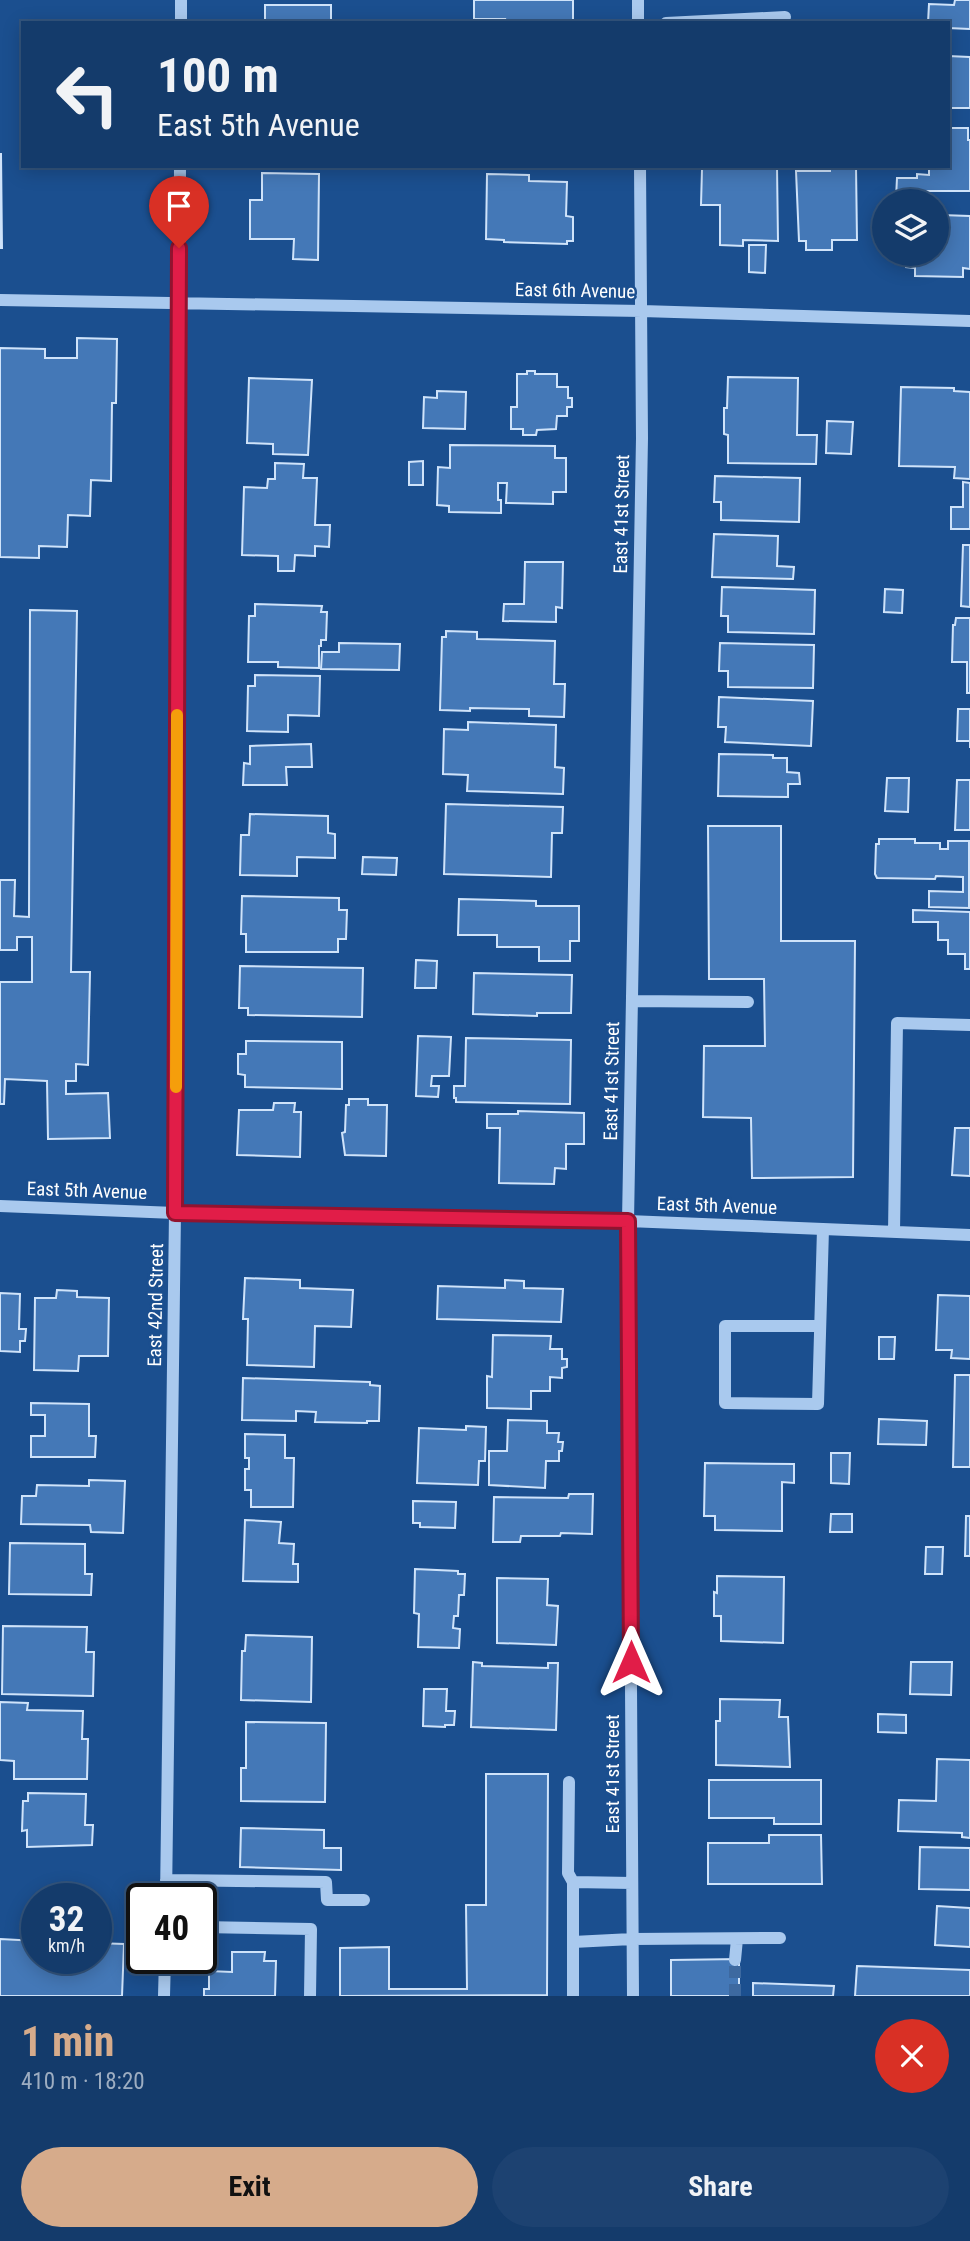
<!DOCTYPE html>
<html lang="en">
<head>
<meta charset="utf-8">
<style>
	:root { --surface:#143b6b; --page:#1d4271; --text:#f1f3f6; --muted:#9dadc1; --line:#33557e; --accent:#d6ab8b }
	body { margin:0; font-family:"Roboto Condensed",sans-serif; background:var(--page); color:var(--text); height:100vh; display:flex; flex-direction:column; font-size:26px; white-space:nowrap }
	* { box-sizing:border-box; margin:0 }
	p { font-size:23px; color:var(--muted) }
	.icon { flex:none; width:38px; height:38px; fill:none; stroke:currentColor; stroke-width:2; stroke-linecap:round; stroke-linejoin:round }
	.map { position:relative; height:1996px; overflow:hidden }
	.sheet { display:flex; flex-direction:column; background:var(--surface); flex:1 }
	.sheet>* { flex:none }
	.guide { position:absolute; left:21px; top:21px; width:929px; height:147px; border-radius:0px; box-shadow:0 4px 18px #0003,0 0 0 2px var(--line); background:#143b6b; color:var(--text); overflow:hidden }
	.tools { position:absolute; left:872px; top:189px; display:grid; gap:14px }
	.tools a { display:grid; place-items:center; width:77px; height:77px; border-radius:50%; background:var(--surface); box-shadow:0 4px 18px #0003,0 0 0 2px var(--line); font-size:35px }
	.speed { position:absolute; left:21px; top:1883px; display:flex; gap:14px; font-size:35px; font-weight:700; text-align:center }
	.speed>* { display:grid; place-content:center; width:91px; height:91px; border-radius:50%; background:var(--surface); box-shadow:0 4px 18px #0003,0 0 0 2px var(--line); line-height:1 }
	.speed small { font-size:18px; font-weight:400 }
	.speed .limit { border:4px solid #111; border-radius:10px; background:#fff; color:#111 }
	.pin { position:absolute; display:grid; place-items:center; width:60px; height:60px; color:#fff; margin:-72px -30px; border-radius:50% 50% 50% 0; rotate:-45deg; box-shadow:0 0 7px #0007 }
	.pin .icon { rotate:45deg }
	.me { position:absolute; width:77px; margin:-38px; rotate:0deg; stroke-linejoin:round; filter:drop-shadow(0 0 5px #0008) }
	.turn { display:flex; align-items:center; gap:24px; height:147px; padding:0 21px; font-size:32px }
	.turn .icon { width:91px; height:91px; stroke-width:2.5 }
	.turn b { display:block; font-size:49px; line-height:60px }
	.round { display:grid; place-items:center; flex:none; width:74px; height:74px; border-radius:37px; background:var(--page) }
	.headline { display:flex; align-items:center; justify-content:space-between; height:119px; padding:0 21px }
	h1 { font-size:42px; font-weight:700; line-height:52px; color:var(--accent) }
	.primary-button { display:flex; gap:14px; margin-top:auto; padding:14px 21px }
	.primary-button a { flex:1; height:80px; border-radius:42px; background:var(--accent); color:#111; font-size:28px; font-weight:700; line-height:80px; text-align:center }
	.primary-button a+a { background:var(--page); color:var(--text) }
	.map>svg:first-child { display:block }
	.building { fill:#4478b7; stroke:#cfe3fa; stroke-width:2 }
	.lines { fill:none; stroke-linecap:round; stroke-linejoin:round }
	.minor-tunnel { stroke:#3d69a0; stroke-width:12; stroke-dasharray:12 6; stroke-linecap:butt }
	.minor { stroke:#a9c9ee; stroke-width:12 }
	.route-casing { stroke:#92132f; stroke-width:18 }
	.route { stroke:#e11d48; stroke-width:12 }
	.slow { stroke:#f59e0b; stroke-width:12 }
	.labels { text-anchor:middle; stroke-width:5; stroke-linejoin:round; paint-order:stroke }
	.street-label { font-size:19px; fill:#fff; stroke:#1b4f8f }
</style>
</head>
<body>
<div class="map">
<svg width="970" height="1996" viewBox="0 0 970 1996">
	<rect width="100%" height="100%" fill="#1b4f8f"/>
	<path class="building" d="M474,0H573V23H504L505,19H474Z
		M955,0H970V29L948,28V23H928L929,4L954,5Z
		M265,5H331V23H265Z
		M948,56L970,57V108H948Z
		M948,128H968V140H970V191H917V198H896L897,178H917V174L929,175V166H948Z
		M1,154L2,248H0V154Z
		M705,166H777L778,241L743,240V246L720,245V205H701L702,169H705Z
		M830,166H856L857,240H832V250H806V241H799L796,171H830Z
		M262,173L319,174L318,260L293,259L294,239H250V200H262Z
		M487,174L529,175V181L567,182L566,216L573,217V241H567V244L504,242V240L486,239Z
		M941,215L970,216V269L963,268V277L915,276V268L906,267V255L928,256V254H936V231H941Z
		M749,245H766L765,273L749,272Z
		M77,338L117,339L116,403H112L111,481L91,480L90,516L68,515L67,547L39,546V558L0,557V348L45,349V358H77Z
		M527,371H535V374H557V387H568V398H572V407H567V416H557L556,429L537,430L536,435H523V429H511V407H517V374H527Z
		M728,377L798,378L797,435H817L816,464L728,463V435L724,434V408H727Z
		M249,378L312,380L308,455L273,454V444L247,443Z
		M901,387L954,388V391L970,392V479L954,478L955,467L899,466Z
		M437,391L466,392L465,429L423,428L424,397L437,398Z
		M827,421L853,422L851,454L826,453Z
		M450,445L555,446V458H566V492H553V504L506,503L507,483H498V500H501V513L449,512V506L437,505L438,467L450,468Z
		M423,461V485H409V462Z
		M275,463L304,464L303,478H317L315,525H330L329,547L315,546V556L295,555L294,571H278V556L242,555L244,487L267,488L268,479H275Z
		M715,476L800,478L799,522L721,520V502H714Z
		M963,482L970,483V529H951V507H963Z
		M714,534L778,536L777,566L794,567L793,579L712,577Z
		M963,545H970V607L961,606Z
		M525,562H563L562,608L556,607V622L503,621L504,604H524Z
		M722,587L815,590L814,634L728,632V616H721Z
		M885,589L903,590L902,613L884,612Z
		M255,604L322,606L321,612H327L326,640H321V646H319V668L278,667V662H248L249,616H255Z
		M30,610L77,611L71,972H90L88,1065L76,1064V1081H66V1094L108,1093L110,1138L48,1139L47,1081L5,1079L4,1104H0V982H32V937H17V950H0V880H15L14,916L29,917Z
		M956,618H970V693H967V662H952L953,625H955Z
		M446,631L477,632V639L555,641L554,684H565L564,717L529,716V709L470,708V711L440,710L442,637H446Z
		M339,643L400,644L399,670L321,669L322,652H339Z
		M720,643L814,645L813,688L728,687V671H719Z
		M255,675L320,676L319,716L288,715V732L247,731L248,686H255Z
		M719,697L813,701L811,746L725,742L726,727H718Z
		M958,709H970V748V741H957Z
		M468,722L556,725L555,767L564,768L563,794L467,791L468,775L443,774L444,729L468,730Z
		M311,744L312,767H286L287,785H243L244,763L250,764V746Z
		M719,754L773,755V758H787V772L799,773L800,784H788V797L718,796Z
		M887,778H909L908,812L885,811Z
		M957,780H970V830H955Z
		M446,804L563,807L562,833H552L551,877L444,874Z
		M250,814L328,816V833L335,834V858L297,857V876L240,875L241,835H249Z
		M708,826H781V941H855L853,1177L752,1178L751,1118L703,1117L704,1046H765L764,979H709Z
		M879,839H915V843H940V849H948V841H969V908L929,907V891L963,892V877L936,876L935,879L877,878L875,874L876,844H879Z
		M363,857L397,858L396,875L362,874Z
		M242,896L339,898V910H347L346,939H338V952H246V934H241Z
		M459,899L536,901V906H579V941H570V961H539V947H497V935H458Z
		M913,910L970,912V969H965V954H948V940H938V922H913Z
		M416,960L437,961L436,988H415Z
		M240,966L363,968L362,1017L248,1015V1008H239Z
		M474,973L572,975L571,1013H537V1016L473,1014Z
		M418,1036L451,1037L449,1076H432L431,1086H439L438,1097L416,1096Z
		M466,1038L571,1040L570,1104L456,1102V1098H454V1086H465Z
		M246,1041L342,1042V1089L245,1087V1075L238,1074V1054H246Z
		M349,1099H368V1105H387L386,1156L345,1155L342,1133L345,1132L346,1105H349Z
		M274,1103H295L294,1112H301L300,1157L237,1155L239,1110H273Z
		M518,1111L584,1113V1144H566V1169L555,1168L554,1184L499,1183L500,1128H487V1114H518Z
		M955,1128H970V1176L952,1175Z
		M245,1278L300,1280V1288L353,1290L351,1327L315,1326L314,1367L247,1365L248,1319H243Z
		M505,1280L524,1281V1288L563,1289L561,1322L437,1319L438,1286L505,1288Z
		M57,1290L77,1291V1297L109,1298L108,1356H79L78,1371L34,1370L35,1298H56Z
		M0,1293L20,1294L19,1329H26L25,1341H20V1352L0,1351Z
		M938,1295L970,1296V1359L951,1358L952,1350H936Z
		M493,1335L551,1336L550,1349H562V1359H567V1367L562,1368V1378L550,1377V1391H531V1409L487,1408V1376L492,1377Z
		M879,1337H895L894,1359H879Z
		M955,1375H970V1467H953Z
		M243,1378L370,1382V1385L380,1386L379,1421H367V1423L315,1422L316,1412L296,1411V1421L242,1420Z
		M31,1403L89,1404V1436H96L95,1457H31V1436H45V1415H31Z
		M879,1419L927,1421L926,1445L878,1444Z
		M508,1420L547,1421V1433H559L558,1442H563L562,1451H559V1461H546L545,1488L489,1485V1451H507Z
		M466,1426L486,1427L485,1461H479L478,1485L417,1483L419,1428L466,1430Z
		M245,1434L285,1435V1458H294L293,1507H251V1490H245V1469H249V1458H245Z
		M831,1453H850L849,1484L831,1483Z
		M705,1463L794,1464V1483L782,1482V1531L715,1530V1516H704Z
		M89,1480L125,1481L123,1533L91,1532L90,1525L21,1524L22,1496H36L37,1485L89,1486Z
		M569,1494H593L592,1534L561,1533L560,1536H521L520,1542H493L494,1497L568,1498Z
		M413,1501L456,1502L455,1528L420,1527V1523H413Z
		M831,1514H852V1532H830Z
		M966,1516H970V1556H965Z
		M245,1520L281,1522L279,1543L294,1544L293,1564H298V1582L243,1581Z
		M10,1543L85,1544V1574H92L91,1595L9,1594Z
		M926,1547H943L942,1574H925Z
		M415,1569L458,1571V1574H465L464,1595H459L458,1616H454L453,1628L460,1629L459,1648L418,1647L419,1614L414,1613Z
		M717,1576L784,1577L783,1643L721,1641V1616H714V1592L717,1593Z
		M497,1578L548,1579L547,1605L558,1606L556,1645L497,1643Z
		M3,1626L87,1627L86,1652H94L93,1696L2,1694Z
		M246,1635L312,1637L311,1702L241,1700L242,1651H245Z
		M473,1662L482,1663V1666L548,1668V1663H558L556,1730L471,1727Z
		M911,1662H952L951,1695L910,1694Z
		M424,1689H447L446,1711H455L454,1725H445V1727L423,1726Z
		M720,1699L780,1700L779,1717H788L790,1767L716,1765V1721H720Z
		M0,1702L28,1703L27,1710L83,1711L82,1739H88L87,1779H14V1761L0,1760Z
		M878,1714L906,1715V1733L878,1732Z
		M246,1722L326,1723L325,1802L241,1801V1768H246Z
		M937,1759L970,1760V1838L962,1837V1833L898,1831L899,1800L936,1801Z
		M486,1774H548L547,1995L340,1996V1948L389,1947V1989H467L466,1905H486Z
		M709,1780H821V1824H774V1818H709Z
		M28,1793L86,1794L85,1825H93L92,1845L27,1847V1830L22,1831L23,1801H28Z
		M241,1828L324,1830V1848H341V1870L240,1867Z
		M769,1835H821L822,1884H708V1843H769Z
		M920,1847L970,1848V1890L919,1889Z
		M937,1906L970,1908V1947L935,1945Z
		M0,1939L37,1941V1958H96V1943L124,1944L122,1996H0Z
		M232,1952H265L264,1961H276L275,1996H204V1989H209V1971L232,1972Z
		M739,1959V1996H671V1960Z
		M857,1966L970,1970V1996H855Z
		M753,1983L834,1986L833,1996H753Z"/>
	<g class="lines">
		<path class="minor-tunnel" d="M735,1996V1960"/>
		<path class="minor" d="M638,0V23
			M181,23V0
			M666,23L785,17
			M0,300L642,311L970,321
			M632,1001L748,1002
			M0,1206L175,1213L628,1221L970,1235
			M894,1232L897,1023L970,1025
			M820,1326H725V1403L818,1404L823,1229
			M569,1782L568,1873L573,1882L632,1883
			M166,1880L326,1882L327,1900H364
			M166,1899L175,1213L180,166
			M201,1927L311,1929L310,1996
			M573,1942V1882
			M735,1960L737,1939
			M164,1996L165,1958
			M573,1996V1942L632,1939L780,1938
			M633,1996L628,1221L642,438L640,166"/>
	</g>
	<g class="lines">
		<g class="route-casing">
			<path id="route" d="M179,248L175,1213L628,1221L631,1662"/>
		</g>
		<use href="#route" class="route"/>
		<path class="slow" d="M176,1087L177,715"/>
	</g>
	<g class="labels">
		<g class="street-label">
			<text transform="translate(575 290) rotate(1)" y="7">East 6th Avenue</text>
			<text transform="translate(621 514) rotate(-89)" y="7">East 41st Street</text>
			<text transform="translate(611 1081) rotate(-89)" y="7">East 41st Street</text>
			<text transform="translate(87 1190) rotate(2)" y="7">East 5th Avenue</text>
			<text transform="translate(717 1205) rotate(2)" y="7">East 5th Avenue</text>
			<text transform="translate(155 1305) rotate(-89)" y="7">East 42nd Street</text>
			<text transform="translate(612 1774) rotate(-90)" y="7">East 41st Street</text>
		</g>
	</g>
</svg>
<div class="tools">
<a><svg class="icon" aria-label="layers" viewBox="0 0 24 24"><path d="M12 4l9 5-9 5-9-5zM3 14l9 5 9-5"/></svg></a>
</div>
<div class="speed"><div>32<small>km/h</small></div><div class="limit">40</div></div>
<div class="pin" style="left:179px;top:248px;background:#d93025"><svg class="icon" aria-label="arrive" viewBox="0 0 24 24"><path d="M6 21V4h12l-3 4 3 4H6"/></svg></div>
<svg class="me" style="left:631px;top:1662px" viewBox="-20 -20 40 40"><path d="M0-17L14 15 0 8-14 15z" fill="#e11d48" stroke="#fff" stroke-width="4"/></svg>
<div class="guide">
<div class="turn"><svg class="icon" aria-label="left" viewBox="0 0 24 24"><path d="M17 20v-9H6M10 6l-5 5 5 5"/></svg><div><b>100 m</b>East 5th Avenue</div></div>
</div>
</div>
<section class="sheet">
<div class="headline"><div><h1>1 min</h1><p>410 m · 18:20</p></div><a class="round" style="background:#d93025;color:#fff"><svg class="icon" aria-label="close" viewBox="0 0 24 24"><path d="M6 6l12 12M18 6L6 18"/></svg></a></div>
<div class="primary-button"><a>Exit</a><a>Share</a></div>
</section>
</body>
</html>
